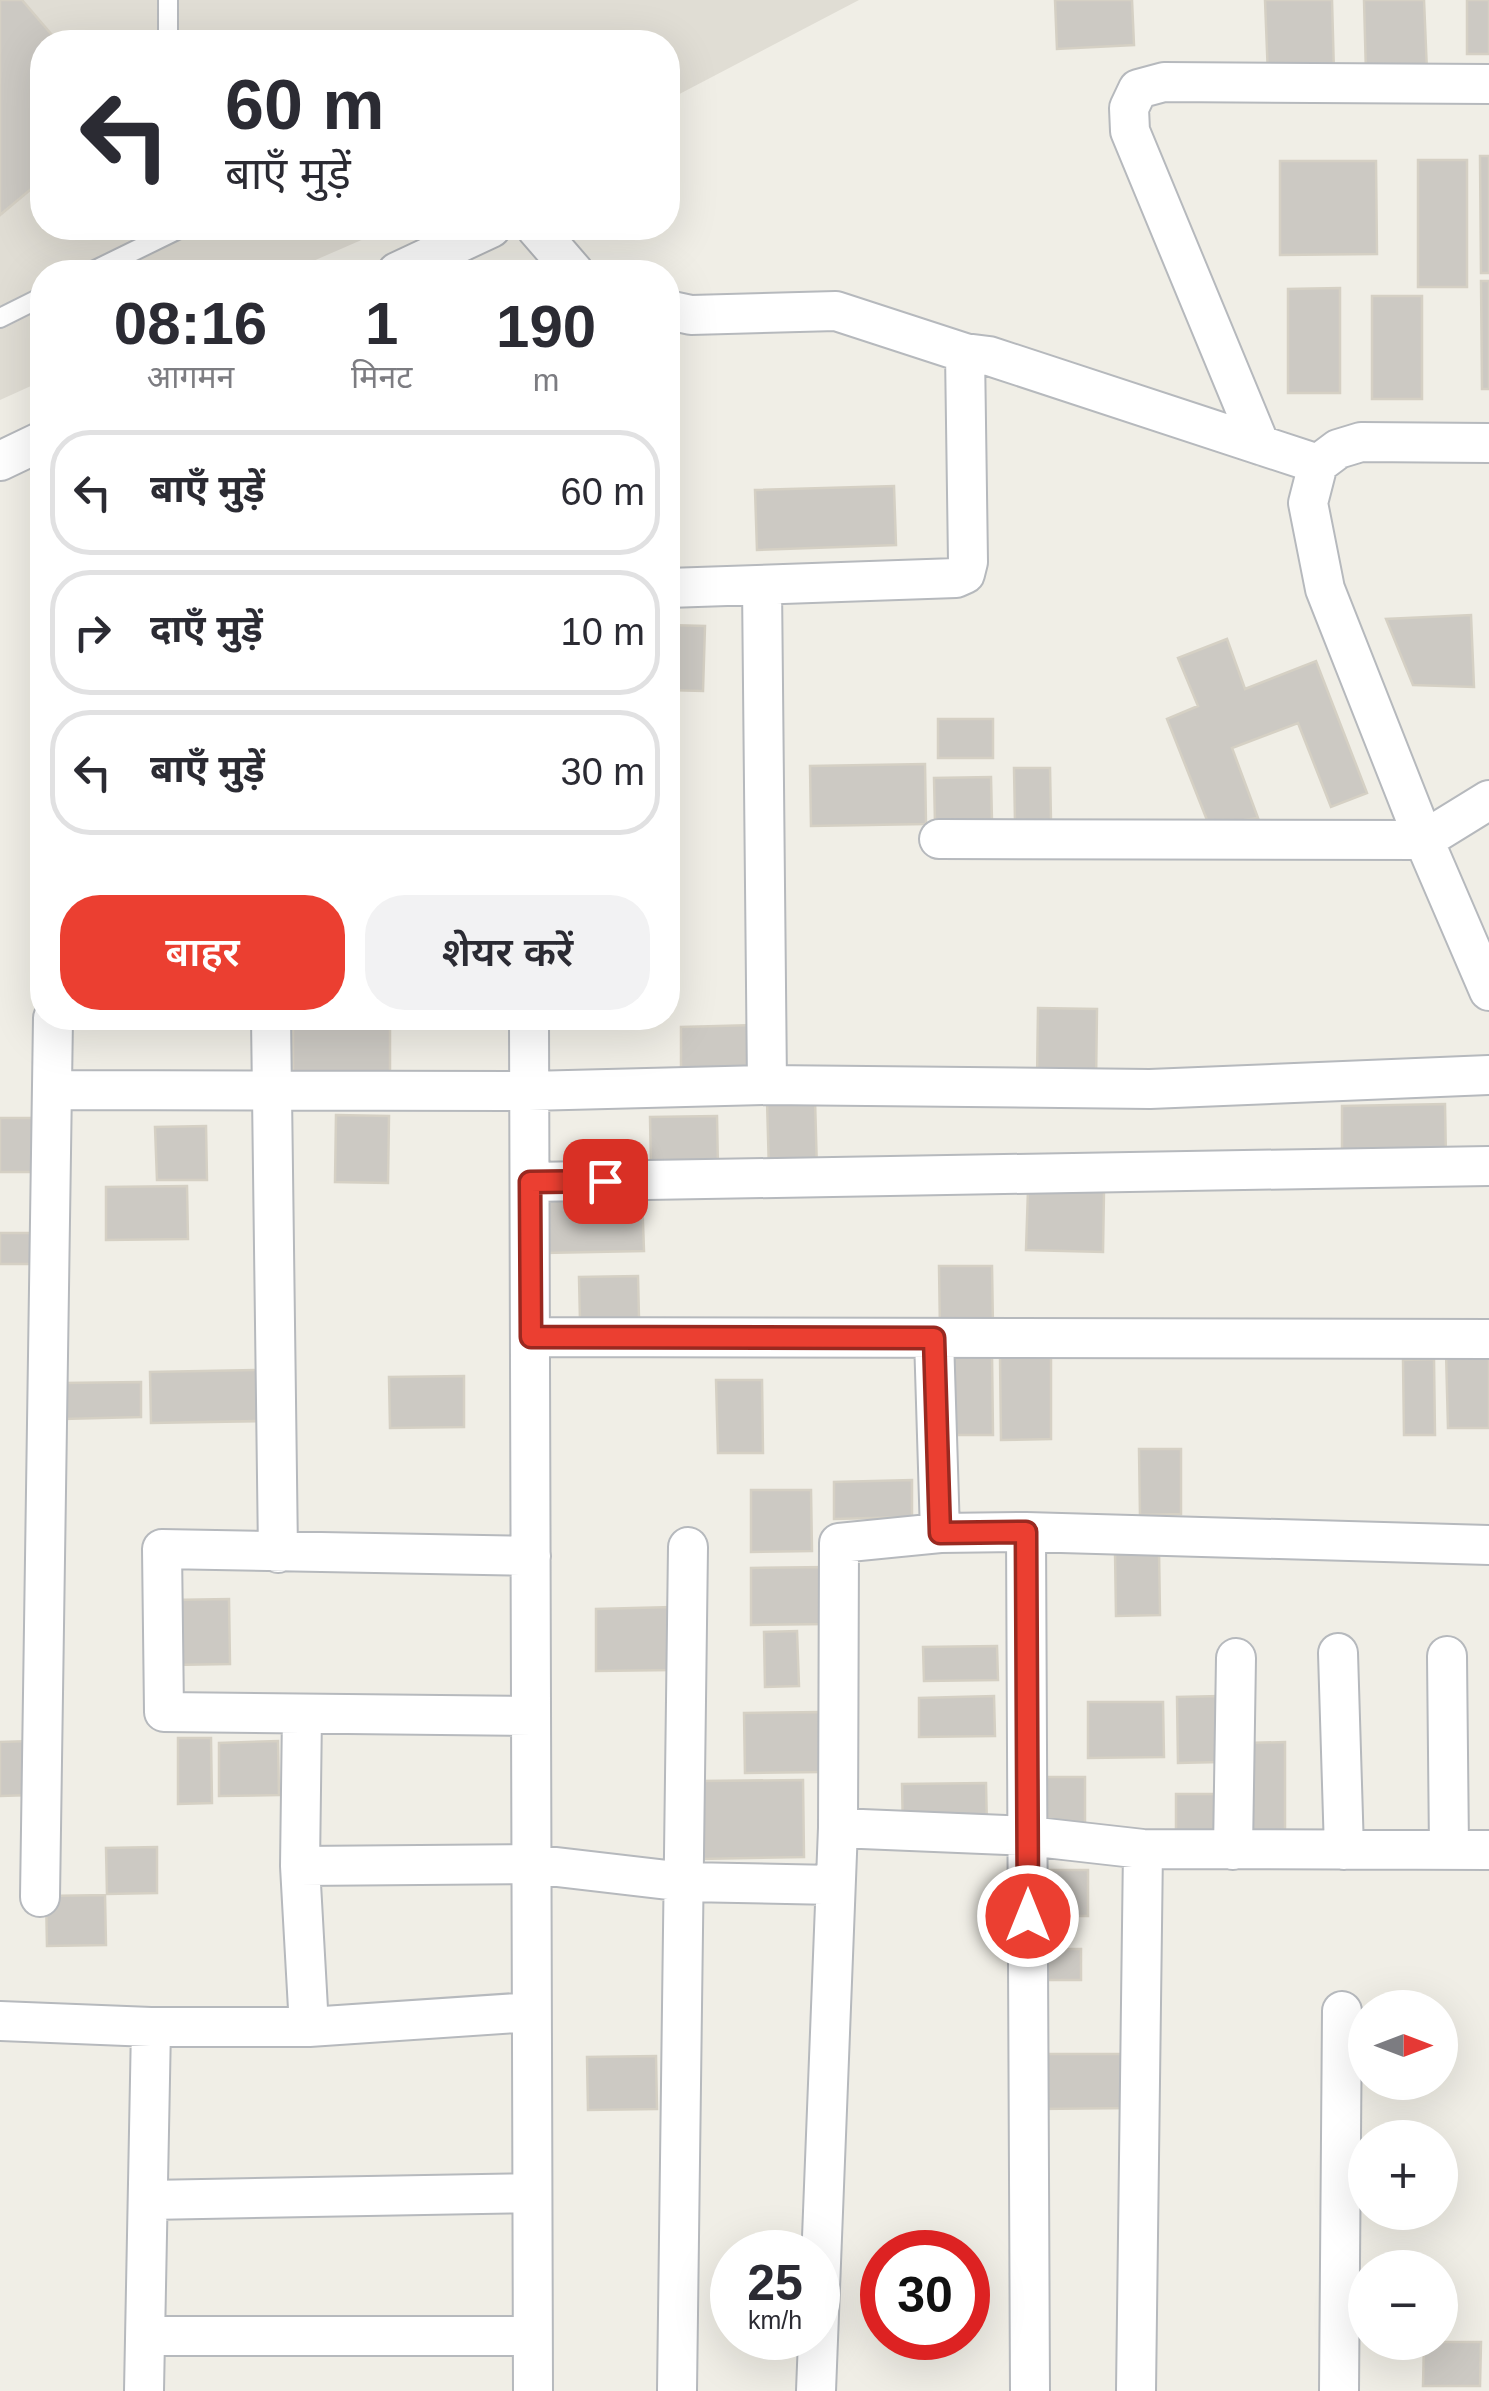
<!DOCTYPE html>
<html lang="hi">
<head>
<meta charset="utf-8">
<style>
	:root { --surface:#fff; --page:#f2f2f3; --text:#2b2b33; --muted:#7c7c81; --line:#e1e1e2; --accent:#eb3f31 }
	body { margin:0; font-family:Helvetica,"Noto Sans Devanagari",sans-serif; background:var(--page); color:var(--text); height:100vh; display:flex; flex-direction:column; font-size:38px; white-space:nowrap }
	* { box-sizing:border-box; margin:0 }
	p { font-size:32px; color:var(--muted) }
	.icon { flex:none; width:55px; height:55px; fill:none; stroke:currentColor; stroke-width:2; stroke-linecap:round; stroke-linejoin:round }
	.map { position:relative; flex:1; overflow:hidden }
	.side { position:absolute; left:30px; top:260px; width:650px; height:770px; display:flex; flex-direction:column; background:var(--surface); border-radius:40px; box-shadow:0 10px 40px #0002 }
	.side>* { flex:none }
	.guide { position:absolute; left:30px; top:30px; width:650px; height:210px; border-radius:40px; box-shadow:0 10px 40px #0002; background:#fff; color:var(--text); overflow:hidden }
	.needle { width:65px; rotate:90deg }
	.fabs { position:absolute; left:1348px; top:1990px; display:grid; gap:20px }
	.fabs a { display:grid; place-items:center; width:110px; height:110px; border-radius:50%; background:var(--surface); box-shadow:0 10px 40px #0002; font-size:50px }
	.speed { position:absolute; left:710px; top:2230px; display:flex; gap:20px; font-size:50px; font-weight:700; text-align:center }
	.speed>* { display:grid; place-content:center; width:130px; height:130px; border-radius:50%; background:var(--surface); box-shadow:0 10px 40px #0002; line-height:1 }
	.speed small { font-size:25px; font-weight:400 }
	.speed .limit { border:15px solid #d22; background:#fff; color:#111 }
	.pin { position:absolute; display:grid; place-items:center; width:85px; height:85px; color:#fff; margin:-42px; border-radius:20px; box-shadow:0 5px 15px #0006 }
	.me { position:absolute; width:110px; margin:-55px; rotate:0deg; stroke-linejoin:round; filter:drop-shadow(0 0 8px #0008) }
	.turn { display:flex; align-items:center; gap:35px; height:210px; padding:0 30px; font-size:45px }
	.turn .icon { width:130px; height:130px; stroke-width:2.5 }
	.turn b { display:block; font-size:70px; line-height:85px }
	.eta { display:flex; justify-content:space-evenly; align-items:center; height:170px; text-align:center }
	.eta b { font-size:60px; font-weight:600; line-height:70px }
	.primary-button { display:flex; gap:20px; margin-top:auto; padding:20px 30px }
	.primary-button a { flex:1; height:115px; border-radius:40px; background:var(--accent); color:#fff; font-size:40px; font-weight:600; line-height:115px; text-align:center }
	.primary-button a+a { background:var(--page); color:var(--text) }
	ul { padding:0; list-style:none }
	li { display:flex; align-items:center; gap:30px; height:125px; margin:0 20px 15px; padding:0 10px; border:5px solid var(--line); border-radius:40px }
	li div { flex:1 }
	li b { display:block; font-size:38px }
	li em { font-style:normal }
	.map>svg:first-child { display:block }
	.education { fill:#e0ddd4 }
	.building { fill:#ccc9c3; stroke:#d5d0c4; stroke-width:2.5 }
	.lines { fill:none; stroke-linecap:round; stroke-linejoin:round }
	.lane-casing { stroke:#b6b9bd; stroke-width:22 }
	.street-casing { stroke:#b6b9bd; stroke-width:42 }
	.lane { stroke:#fff; stroke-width:18 }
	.street { stroke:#fff; stroke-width:38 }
	.route-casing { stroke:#992920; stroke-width:25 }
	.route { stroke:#eb3f31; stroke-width:18 }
</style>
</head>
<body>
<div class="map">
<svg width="1489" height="2391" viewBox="0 0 1489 2391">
	<rect width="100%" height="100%" fill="#f0eee6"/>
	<path class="education" d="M0,0H859L668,100V42H42V228H389L288,272H42V381L0,400Z"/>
	<path class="building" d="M0,0H22L58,42H42V180L0,215Z
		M1055,0H1132L1134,45L1057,49Z
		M1265,0H1332L1334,74L1268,76Z
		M1364,0H1424L1427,72L1366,74Z
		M1467,0H1489V54H1467Z
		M1480,156H1489V273H1481Z
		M1418,160H1467V287H1418Z
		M1280,161H1376L1377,254L1280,255Z
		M1481,281H1489V389H1482Z
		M1340,288V393H1288V289Z
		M1372,296H1422V399H1372Z
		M894,486L896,545L757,550L755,490Z
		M1471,615L1474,687L1413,685L1386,619Z
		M668,625L705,626L703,691L668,690Z
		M1227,639L1245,689L1316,661L1367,793L1331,807L1298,723L1232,748L1258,818L1209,825L1167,719L1198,706L1178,658Z
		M938,719H993V758H938Z
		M925,764L926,824L811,826L810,766Z
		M1014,768H1050L1051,821L1015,822Z
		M991,777L992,822L935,823L934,778Z
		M1038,1008L1097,1009L1096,1084L1037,1083Z
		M293,1018H390V1080L293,1079Z
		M577,1018H652V1024L577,1025Z
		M755,1025V1071L681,1072V1027Z
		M767,1100H815L817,1171H769Z
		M1445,1104L1446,1161L1342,1162V1106Z
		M336,1115L389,1116L388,1183L335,1182Z
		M717,1116L718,1169H651L650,1117Z
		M0,1118H46L45,1172H0Z
		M206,1126L207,1180H157L155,1127Z
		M187,1186L188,1239L106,1240V1187Z
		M1028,1190L1104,1191L1103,1252L1026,1250Z
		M642,1195L644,1251L544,1253L543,1196Z
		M0,1233H46V1264H0Z
		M939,1266H992L993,1329L940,1330Z
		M638,1276L639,1319L580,1320L579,1277Z
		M1489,1351V1428H1448L1446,1352Z
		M992,1354L993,1435H941L940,1355Z
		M1000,1356H1051V1439L1001,1440Z
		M1434,1359L1435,1435H1404L1403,1360Z
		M263,1370V1421L151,1423L150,1372Z
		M464,1376V1427L390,1428L389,1377Z
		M716,1380H762L763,1453H718Z
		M141,1382V1417L63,1419V1383Z
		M1139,1449H1181V1514L1140,1515Z
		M912,1480V1517L834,1519V1482Z
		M751,1490H811L812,1551L751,1552Z
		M1159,1550L1160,1615L1116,1616L1115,1551Z
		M828,1567L829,1624L751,1625V1568Z
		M229,1599L230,1664L172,1665L171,1600Z
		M672,1607L673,1670L596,1671V1609Z
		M797,1631L799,1686L765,1687L764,1632Z
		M997,1646L998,1680L924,1681L923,1647Z
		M994,1696L995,1736L919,1737V1698Z
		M1220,1696V1762L1178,1763L1177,1697Z
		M1088,1702H1163L1164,1757L1088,1758Z
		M820,1712V1772L745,1773L744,1713Z
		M178,1738H211L212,1803L178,1804Z
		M31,1741L32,1795L0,1796V1742Z
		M278,1741L279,1795L219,1796V1743Z
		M1285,1742V1834H1246V1743Z
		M1037,1777H1085V1830H1037Z
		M803,1780L804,1857L700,1859L699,1781Z
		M986,1783L987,1829L903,1830L902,1784Z
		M1176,1794H1220V1835H1176Z
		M157,1847V1893L107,1894L106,1848Z
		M1042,1870H1088V1916H1042Z
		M105,1895L106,1945L47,1946L46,1896Z
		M1039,1949H1081V1980H1039Z
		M1037,2054H1132L1133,2108L1037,2109Z
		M656,2056L657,2109L588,2110L587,2057Z
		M1424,2342H1481L1480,2386H1423Z"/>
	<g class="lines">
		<g class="lane-casing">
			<path id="lane" d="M168,42V0
				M91,272L181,228
				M0,318L42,297"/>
		</g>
		<g class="street-casing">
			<path id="street" d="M536,228L574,272
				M397,272L491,228
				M668,310L691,315L836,311L965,353L989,356L1318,464
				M1489,443L1361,442L1338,449L1318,464L1308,503L1325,589L1424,840L1489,991
				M1260,445L1130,131L1129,108L1138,89L1164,82L1489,84
				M0,461L42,441
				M762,585L767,1085
				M668,588L956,578L965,574L968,562L965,353
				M939,839L1424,840L1489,800
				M271,1018L278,1553
				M529,1018L533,2391
				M55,1090L529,1091L767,1085L1150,1089L1489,1075
				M530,1182L1489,1166
				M531,1337L1489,1339
				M934,1338L940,1533
				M1026,1532L1030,2391
				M531,1556L162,1549L164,1712L531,1716
				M1338,1653L1344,1850
				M1447,1656L1449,1849
				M302,1714L300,1866L309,2027
				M838,1828L1028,1836L1143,1849L1489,1850
				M1233,1850L1236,1658
				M300,1866L531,1864L685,1882L835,1885
				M40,1897L53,1018
				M0,2021L151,2027H309L531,2012
				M148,2200L531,2193
				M147,2336H531
				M144,2391L151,2027
				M677,2391L688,1547
				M816,2391L838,1828L839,1543L940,1533L1026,1532L1489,1545
				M1136,2391L1143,1849
				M1339,2391L1342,2011"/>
		</g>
		<use href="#lane" class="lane"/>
		<use href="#street" class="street"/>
	</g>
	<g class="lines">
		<g class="route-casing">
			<path id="route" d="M605,1181L530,1182L531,1337L934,1338L940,1533L1026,1532L1028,1916"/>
		</g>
		<use href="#route" class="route"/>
	</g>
</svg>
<div class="fabs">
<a><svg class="needle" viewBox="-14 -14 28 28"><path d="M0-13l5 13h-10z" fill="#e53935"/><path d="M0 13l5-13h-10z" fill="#7c7c81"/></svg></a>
<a>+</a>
<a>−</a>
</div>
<div class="speed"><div>25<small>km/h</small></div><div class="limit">30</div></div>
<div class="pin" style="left:605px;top:1181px;background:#d93025"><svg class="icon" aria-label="arrive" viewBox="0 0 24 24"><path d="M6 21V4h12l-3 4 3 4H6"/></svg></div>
<svg class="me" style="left:1028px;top:1916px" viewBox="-20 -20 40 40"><circle r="17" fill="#eb3f31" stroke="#fff" stroke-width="3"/><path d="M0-11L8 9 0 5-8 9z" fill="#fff"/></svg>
<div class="guide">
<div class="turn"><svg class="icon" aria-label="left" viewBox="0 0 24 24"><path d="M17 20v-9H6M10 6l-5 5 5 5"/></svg><div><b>60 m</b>बाएँ मुड़ें</div></div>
</div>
<section class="side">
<div class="eta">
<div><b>08:16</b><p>आगमन</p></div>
<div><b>1</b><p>मिनट</p></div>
<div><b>190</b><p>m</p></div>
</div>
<ul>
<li><svg class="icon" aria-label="left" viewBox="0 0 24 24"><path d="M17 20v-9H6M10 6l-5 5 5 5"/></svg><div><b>बाएँ मुड़ें</b></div><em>60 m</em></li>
<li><svg class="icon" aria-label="right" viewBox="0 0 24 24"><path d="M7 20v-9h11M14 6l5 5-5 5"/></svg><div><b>दाएँ मुड़ें</b></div><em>10 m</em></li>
<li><svg class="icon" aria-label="left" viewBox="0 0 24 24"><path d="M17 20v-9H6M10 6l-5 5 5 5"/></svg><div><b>बाएँ मुड़ें</b></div><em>30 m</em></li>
</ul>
<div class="primary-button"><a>बाहर</a><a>शेयर करें</a></div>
</section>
</div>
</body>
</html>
